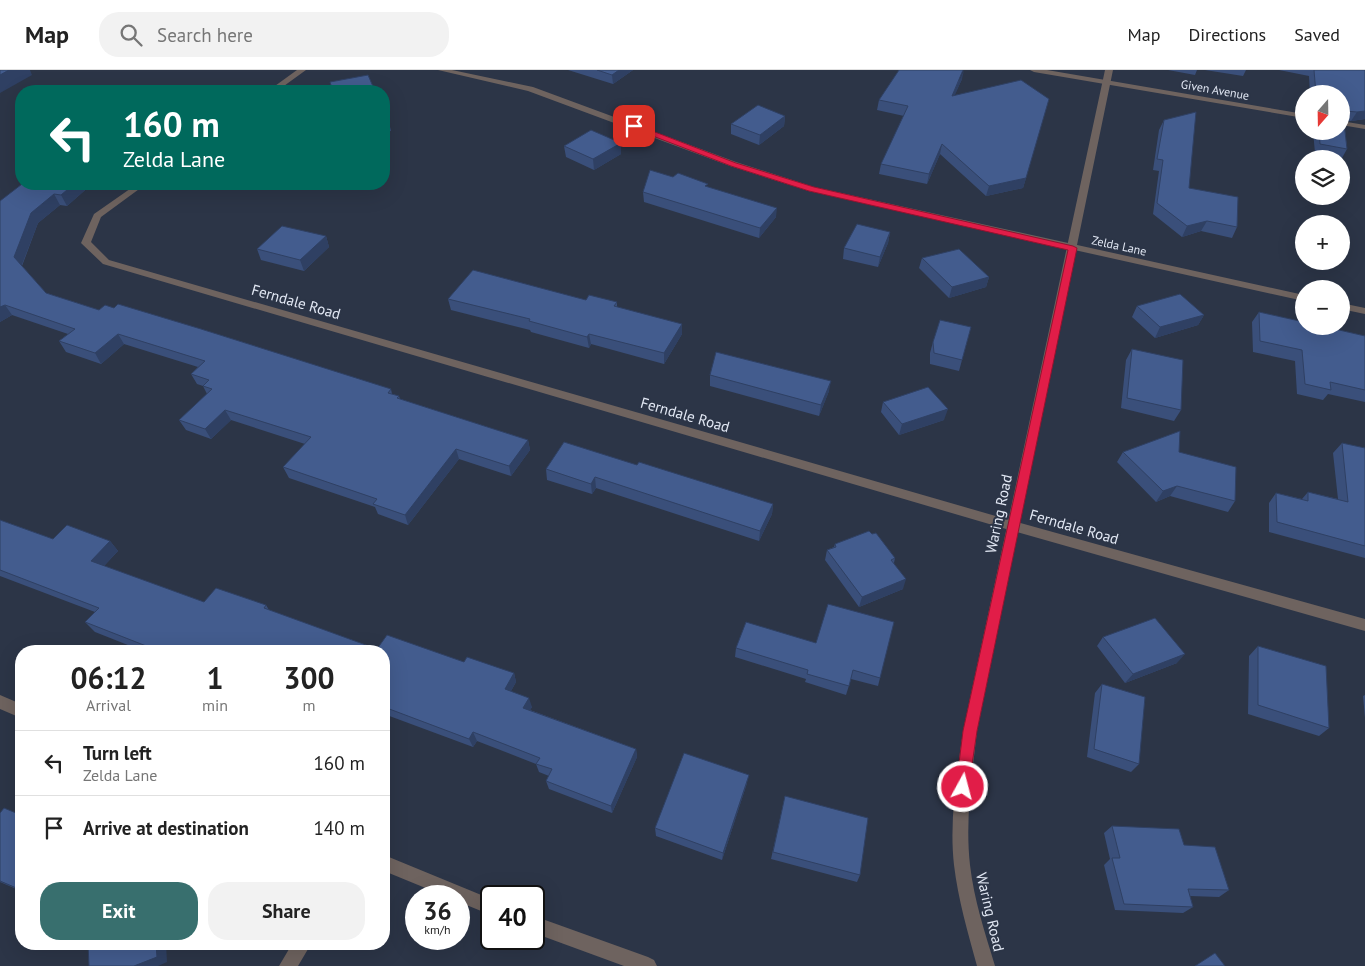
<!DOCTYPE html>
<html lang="en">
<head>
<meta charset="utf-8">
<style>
	:root { --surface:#fff; --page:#f2f2f2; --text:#222; --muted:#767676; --line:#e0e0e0; --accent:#386f6e }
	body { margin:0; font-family:"PT Sans",sans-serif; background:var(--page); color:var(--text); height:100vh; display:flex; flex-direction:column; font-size:19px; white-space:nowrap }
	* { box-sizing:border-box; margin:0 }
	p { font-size:16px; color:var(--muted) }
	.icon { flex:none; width:28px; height:28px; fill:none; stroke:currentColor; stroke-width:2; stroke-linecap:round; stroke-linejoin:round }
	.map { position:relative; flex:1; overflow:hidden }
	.side { position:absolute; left:15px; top:575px; width:375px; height:305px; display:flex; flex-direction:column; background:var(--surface); border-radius:20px; box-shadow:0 5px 20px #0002 }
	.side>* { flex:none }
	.guide { position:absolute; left:15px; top:15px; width:375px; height:105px; border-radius:20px; box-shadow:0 5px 20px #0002; background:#00695c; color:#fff; overflow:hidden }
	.needle { width:32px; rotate:200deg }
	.controls { position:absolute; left:1295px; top:15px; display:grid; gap:10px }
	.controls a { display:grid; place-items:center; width:55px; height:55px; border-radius:50%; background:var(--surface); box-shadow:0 5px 20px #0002; font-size:25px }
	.speed { position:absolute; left:405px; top:815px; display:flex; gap:10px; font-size:25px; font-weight:700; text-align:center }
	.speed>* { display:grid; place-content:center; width:65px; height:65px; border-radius:50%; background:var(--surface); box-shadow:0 5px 20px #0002; line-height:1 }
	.speed small { font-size:12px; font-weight:400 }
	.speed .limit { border:2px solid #111; border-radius:8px; background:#fff; color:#111 }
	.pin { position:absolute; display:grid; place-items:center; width:42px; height:42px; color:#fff; margin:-21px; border-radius:10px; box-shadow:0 2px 8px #0006 }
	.me { position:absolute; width:55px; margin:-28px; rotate:7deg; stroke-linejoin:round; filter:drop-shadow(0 0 4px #0008) }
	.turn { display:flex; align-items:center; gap:18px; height:105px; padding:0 25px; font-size:22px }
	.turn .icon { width:65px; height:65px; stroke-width:2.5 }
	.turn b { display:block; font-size:35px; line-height:42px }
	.eta { display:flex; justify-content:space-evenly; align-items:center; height:85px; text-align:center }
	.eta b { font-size:30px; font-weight:700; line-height:35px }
	.button { display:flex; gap:10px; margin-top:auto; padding:10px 25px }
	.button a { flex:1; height:58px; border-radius:20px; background:var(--accent); color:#fff; font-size:20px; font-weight:700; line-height:58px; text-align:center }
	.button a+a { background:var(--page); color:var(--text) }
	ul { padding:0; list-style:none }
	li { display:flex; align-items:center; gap:15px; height:65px; padding:0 25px; border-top:1px solid var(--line) }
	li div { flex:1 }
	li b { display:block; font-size:19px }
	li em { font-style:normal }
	header { display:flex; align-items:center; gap:30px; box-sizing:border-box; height:70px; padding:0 25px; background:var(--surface); border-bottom:1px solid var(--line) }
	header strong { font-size:24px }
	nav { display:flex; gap:28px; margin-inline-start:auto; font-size:18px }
	.search { width:350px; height:45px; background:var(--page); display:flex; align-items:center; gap:12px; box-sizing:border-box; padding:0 18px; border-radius:20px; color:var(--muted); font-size:19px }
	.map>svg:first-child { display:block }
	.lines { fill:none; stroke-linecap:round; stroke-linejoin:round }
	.minor { fill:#6e635f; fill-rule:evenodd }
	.tertiary { fill:#6e635f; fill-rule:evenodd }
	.wall { fill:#3a4f7a }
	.shaded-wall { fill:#2f4063 }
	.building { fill:#435c8e; stroke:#2f4063 }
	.route { fill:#e11d48; stroke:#92132f }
	.labels { text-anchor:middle; stroke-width:4; stroke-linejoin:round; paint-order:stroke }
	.far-street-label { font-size:12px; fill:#e1e7f3; stroke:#2c3547 }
	.street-label { font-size:15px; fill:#e1e7f3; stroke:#2c3547 }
</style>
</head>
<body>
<header>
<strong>Map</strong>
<div class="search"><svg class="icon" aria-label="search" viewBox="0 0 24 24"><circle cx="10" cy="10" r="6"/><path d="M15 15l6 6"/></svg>Search here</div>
<nav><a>Map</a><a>Directions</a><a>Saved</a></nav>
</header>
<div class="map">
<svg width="1365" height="896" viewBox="0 0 1365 896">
	<rect width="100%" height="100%" fill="#2c3547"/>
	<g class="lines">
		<path class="minor" d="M297,0H306L277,21H268Z
			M438,0H452L533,17L736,92L814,117L1304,225V231L809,121L730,96L528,21Z
			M1030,0H1047L1304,44V48L1034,2Z
			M1341,51L1365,55V59L1341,55Z
			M137,114H146L101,147L91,172L109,190L1013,451L1365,549V561L1013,461L103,194L81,173L94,144Z
			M1341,233L1365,238V244L1341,239Z
			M0,625L21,634V648L0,639Z
			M384,785L491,829V845L459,832V826H445L384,801Z
			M534,846L648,887L654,890L657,896H624L534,863Z
			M292,874H311L298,896H279Z"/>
		<path class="tertiary" d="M1105,0H1113L977,661C972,705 965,750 970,795C974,830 985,863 995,896H977C968,863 958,829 954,795C949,750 957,705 963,661Z"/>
	</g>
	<path class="wall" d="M568,0H633L613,14Z
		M1168,0H1197L1195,5Z
		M1205,0H1246L1243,6Z
		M1279,0H1365V49L1351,51L1344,50L1347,79L1342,88L1315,83L1313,61H1341V24H1310L1309,6Z
		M962,9L954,26L1026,108L1023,118L986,126L940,84L927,114L879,104L881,94L904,46L877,40L879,30Z
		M384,41L389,53L391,61L384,60Z
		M785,46L784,56L759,75L731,64V54Z
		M1164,50L1189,118L1237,157L1232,168L1201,161L1182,167L1153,144L1159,101L1153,100L1159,60Z
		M564,76L621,84L594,100L566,87Z
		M22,114H92L67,136L60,135L38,153L22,196L46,223L99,240L391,319L392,324L399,326L400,329L528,370L530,380L511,406L459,389L408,455L378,444L375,437L289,408L283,397L305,374L231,350L211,369L186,360L179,350L207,324L203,316L197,314L191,304L198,297L124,274L101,294L66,282L59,271L68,264L12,245L0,252Z
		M708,117L776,147L759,168L644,132L643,122Z
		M890,162L888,173L878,197L843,189L844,178Z
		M326,166L329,177L304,201L261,190L257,179Z
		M922,188L989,207L986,217L949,228L919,198Z
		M448,229L586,230L617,232V237L682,264L664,294L591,274L589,278L531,262L530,260L451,240Z
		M1137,236L1204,245L1198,255L1155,268L1132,247Z
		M1259,242L1365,266V332L1328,324L1323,330L1297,324L1295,291L1253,282L1252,252Z
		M971,257L959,301L930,294V283L933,272Z
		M1132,279L1181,340L1174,351L1121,338L1126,290Z
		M710,305L829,321L819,346L710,316Z
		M883,332L944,350L899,365L881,342Z
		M1342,373L1365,378V488L1269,462V433L1276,423L1302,429L1308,422L1338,429L1333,383Z
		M1123,382H1179L1235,431L1228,442L1170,426L1156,432L1117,392Z
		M637,395L773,434L772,444L759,471L596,418L592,424L547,410L546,399Z
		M0,450L53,469L110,471L118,481L104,496L204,532L266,535L269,540L377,579L464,592L514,603L516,612L511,621L532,637L530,640L636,679L637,687L612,743L549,719L546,711L549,706L539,702L536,694L477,671L473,677L384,644V581H143L95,562L85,552L95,542L0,506Z
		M872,464L895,488L894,493L903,519L859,537L825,490L827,480L834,477L835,474Z
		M1103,567L1177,593L1125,613L1097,576Z
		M816,573L880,608L878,616L851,609L846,625L805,612L806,609L735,587L736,578Z
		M1258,576L1329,658L1319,666L1248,644L1249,586Z
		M1102,614L1139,694L1131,702L1087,687L1095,623Z
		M1365,625V648L1363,626Z
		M747,713L722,790L656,766L655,758Z
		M785,726L860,805L857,812L771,789Z
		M0,743L21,745V821L0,812Z
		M1112,756L1184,775L1229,820L1219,827L1190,826L1193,837L1183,843L1115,840L1104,795L1110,789L1104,763Z"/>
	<path class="shaded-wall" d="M9,0H30L32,5L0,23V5Z
		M619,0H633L613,14L612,5Z
		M964,0L962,9L950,36L952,26Z
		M1365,41V49L1351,51L1357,42Z
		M785,46L784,56L759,75L760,65Z
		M621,73V84L594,100L593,89Z
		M942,74L940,84L927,114L929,104Z
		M1026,108L1023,118L986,126L989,116Z
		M74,114H92L67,136L61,125Z
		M54,124L60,135L38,153L21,197L14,187L31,143Z
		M777,138L776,147L759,168L760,158Z
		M1207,151L1201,161L1182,167L1187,156Z
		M890,162L888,173L878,197L880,187Z
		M326,166L329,177L304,201L300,190Z
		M989,207L986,217L949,228L952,217Z
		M5,235L12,245L0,252V237Z
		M1204,245L1198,255L1155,268L1160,257Z
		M682,254V264L664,294V283Z
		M118,264L124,274L101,294L95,283Z
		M589,264L591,274L589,278L587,267Z
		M831,311L829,321L819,346L821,335Z
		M948,339L944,350L899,365L902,354Z
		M225,340L231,350L211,369L205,359Z
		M528,370L530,380L511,406L509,396Z
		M456,379L459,389L408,455L405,445Z
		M595,407L596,418L592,424L591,414Z
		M1177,416L1170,426L1156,432L1163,421Z
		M773,434L772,444L759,471L760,461Z
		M110,471L118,481L99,501L91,491Z
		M906,509L903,519L859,537L862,527Z
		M1185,584L1177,593L1125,613L1133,604Z
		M514,603L516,612L507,628L505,619Z
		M529,628L532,637L526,647L523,638Z
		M473,662L477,671L473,677L469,669Z
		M636,679L637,687L612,743L611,736Z
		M749,705L747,713L722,790L723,783Z
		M156,874H166L167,892L158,896H134Z"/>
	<path class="building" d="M0,0H9L0,5Z
		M597,0H619L612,5Z
		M899,0H963L952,26L1021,10L1049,29L1026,108L989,116L942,74L929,104L881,94L908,36L879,30Z
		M1314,0H1365V41L1357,42L1345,41L1343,44L1347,79L1320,74L1319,61H1341V24H1316Z
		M368,5L375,21H333L330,12Z
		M758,35L785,46L760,65L731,54Z
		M384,41L389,53L384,52Z
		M1196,42L1189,118L1238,127L1237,157L1207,151L1187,156L1157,133L1163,90L1157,89L1164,50Z
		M591,60L621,73L593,89L564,76Z
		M650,100L673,107L678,103L708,114L705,116L777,138L760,158L643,122Z
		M22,114H74L61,125L54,124L31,143L14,187L46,223L99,240L105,235L114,238L118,234L201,259L391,319L388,323L399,326L397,328L528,370L509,396L456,379L405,445L373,434L377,429L283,397L311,367L225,340L205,359L179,350L212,319L203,316L209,310L191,304L205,291L118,264L95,283L59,271L75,259L5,235L0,237V131Z
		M857,154L890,162L880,187L844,178Z
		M282,156L326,166L300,190L257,179Z
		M959,179L989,207L952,217L922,188Z
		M473,200L586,230L589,225L617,232L614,236L682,254L664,283L589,264L587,267L529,251L530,249L448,229Z
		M1180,224L1204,245L1160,257L1137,236Z
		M1259,242L1304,252V256H1322L1365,266V320L1330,312L1331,320L1305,314L1302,280L1260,271Z
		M940,250L971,257L962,290L934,283L933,272Z
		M1132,279L1183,290L1181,340L1127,328Z
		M716,282L831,311L821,335L710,305Z
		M928,317L948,339L902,354L883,332Z
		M1180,361L1179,382L1236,397L1235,431L1177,416L1163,421L1123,382Z
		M564,372L637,395L639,392L773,434L760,461L595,407L591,414L546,399Z
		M1342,373L1365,378V476L1277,452L1276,423L1308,431V422L1348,432Z
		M0,450L53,469L67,455L110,471L91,491L204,532L216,518L266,535L264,538L377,579L387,565L464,592L467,587L514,603L505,619L529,628L523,638L636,679L611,736L546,711L552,699L536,694L540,688L473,662L469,669L384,637V581H159L85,552L99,538L0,500Z
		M869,461L872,464L876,463L895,488L891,490L906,509L862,527L827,480L836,477L835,474Z
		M828,534L894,552L880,608L853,600L849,616L807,604L808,600L736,578L746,552L816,573Z
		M1155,548L1185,584L1133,604L1103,567Z
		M1258,576L1326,596L1329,658L1258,635Z
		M1102,614L1145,627L1139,694L1094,679Z
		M684,683L749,705L723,783L655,758Z
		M785,726L868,748L860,805L773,782Z
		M4,738L21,745V820L0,811V743Z
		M1112,756L1179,759L1184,775L1215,777L1229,820L1188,819L1193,837L1124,834L1112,788H1120Z
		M88,874H156L157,887L134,896H89Z
		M1215,883L1225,896H1195Z"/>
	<path class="route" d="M634,54L736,93L814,117L1073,176L1077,178L977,661L968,722L963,724L958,722L956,717L963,661L1068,180L809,121L731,96L632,58L631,56Z"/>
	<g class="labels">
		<g class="far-street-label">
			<text transform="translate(1215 20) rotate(10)" y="4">Given Avenue</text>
			<text transform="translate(1119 176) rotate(12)" y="4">Zelda Lane</text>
		</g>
		<g class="street-label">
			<text transform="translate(296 232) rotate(16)" y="5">Ferndale Road</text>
			<text transform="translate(685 345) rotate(16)" y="5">Ferndale Road</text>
			<text transform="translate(999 444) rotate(-78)" y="5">Waring Road</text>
			<text transform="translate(1074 457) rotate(16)" y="5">Ferndale Road</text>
			<text transform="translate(990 842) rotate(77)" y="5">Waring Road</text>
		</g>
	</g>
</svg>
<div class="controls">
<a><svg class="needle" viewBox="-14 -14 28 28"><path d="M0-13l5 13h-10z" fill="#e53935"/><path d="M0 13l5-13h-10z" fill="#767676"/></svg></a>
<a><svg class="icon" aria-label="layers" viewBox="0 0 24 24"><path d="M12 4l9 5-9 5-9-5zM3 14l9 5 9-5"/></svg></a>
<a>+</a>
<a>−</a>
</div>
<div class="speed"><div>36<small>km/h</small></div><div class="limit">40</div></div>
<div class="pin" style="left:634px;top:56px;background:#d93025"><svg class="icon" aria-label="arrive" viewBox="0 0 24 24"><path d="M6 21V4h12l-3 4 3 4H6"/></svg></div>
<svg class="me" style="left:963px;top:717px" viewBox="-20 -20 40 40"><circle r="17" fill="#e11d48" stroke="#fff" stroke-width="3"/><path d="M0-11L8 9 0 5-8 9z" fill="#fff"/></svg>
<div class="guide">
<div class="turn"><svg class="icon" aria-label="left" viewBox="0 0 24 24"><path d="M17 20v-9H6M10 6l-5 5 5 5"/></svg><div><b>160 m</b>Zelda Lane</div></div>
</div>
<section class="side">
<div class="eta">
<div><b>06:12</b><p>Arrival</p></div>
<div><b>1</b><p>min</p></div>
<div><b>300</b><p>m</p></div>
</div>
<ul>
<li><svg class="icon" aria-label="left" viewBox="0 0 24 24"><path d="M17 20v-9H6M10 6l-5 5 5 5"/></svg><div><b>Turn left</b><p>Zelda Lane</p></div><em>160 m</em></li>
<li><svg class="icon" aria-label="arrive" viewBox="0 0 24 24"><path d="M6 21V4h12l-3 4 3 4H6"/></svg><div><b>Arrive at destination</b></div><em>140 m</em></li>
</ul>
<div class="button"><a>Exit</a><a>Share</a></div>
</section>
</div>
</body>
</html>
